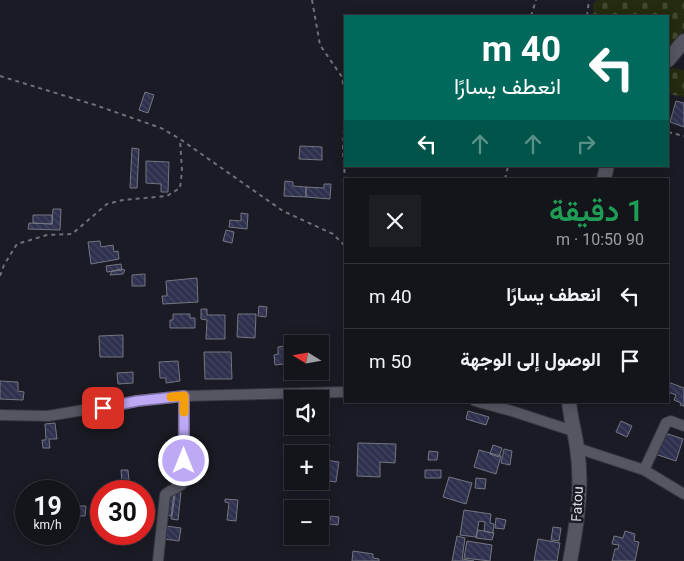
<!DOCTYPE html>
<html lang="ar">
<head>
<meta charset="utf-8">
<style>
	:root { --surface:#14141b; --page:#1d1d24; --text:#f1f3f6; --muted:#9d9ea3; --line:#33333a }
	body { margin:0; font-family:Roboto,Vazirmatn,sans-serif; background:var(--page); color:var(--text); direction:rtl; height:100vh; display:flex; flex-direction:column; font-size:19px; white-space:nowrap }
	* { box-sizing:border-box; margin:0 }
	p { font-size:16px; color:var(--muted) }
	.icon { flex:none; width:28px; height:28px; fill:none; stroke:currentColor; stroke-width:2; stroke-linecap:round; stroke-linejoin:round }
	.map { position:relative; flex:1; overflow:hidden; direction:ltr }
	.panel { position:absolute; left:344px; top:178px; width:325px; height:225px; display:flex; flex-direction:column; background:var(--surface); border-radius:0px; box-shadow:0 2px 12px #0003,0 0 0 1px var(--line); direction:rtl }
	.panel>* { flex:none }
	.banner { position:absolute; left:344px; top:15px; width:325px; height:152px; border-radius:0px; box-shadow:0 2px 12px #0003,0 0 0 1px var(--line); direction:rtl; background:#00695c; color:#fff; overflow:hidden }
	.needle { width:32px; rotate:281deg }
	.buttons { position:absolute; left:284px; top:335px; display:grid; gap:10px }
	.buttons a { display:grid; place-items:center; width:45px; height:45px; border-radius:0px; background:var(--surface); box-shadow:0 2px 12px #0003,0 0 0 1px var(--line); font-size:25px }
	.speed { position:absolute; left:15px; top:480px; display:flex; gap:10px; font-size:25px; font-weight:700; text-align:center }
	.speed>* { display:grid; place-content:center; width:65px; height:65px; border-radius:50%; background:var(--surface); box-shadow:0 2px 12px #0003,0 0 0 1px var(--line); line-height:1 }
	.speed small { font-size:12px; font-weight:400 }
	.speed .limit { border:8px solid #d22; background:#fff; color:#111 }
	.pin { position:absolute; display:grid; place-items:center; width:42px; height:42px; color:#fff; margin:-21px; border-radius:10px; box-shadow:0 2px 8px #0006 }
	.me { position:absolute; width:55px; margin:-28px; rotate:0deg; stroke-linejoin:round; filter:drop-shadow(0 0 4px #0008) }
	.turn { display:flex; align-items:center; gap:18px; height:105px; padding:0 25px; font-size:22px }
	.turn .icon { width:65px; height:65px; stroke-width:2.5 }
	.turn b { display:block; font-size:35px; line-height:42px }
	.lanes { display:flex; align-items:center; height:48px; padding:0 25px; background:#0003; justify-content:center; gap:25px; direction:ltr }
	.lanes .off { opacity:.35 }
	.round { display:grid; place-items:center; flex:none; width:52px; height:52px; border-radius:0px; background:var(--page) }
	.overview { display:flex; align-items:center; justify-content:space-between; height:85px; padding:0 25px }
	h1 { font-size:30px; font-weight:600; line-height:38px; color:#1e9e55 }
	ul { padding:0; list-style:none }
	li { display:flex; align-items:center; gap:15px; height:65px; padding:0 25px; border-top:1px solid var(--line) }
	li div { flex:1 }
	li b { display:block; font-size:19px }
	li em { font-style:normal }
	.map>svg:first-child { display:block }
	.cemetery { fill:url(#cemetery-stones) }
	.building { fill:url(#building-back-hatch); stroke:#747681 }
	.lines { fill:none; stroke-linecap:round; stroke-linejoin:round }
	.street-casing { stroke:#35363d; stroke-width:12 }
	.secondary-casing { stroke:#35363d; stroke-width:16 }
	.path { stroke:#6f7078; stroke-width:2; stroke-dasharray:4 4; stroke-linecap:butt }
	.street { stroke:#555661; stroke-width:10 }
	.secondary { stroke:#555661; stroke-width:14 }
	.route-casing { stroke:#7b6e9f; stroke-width:12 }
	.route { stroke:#bda9f5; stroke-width:9 }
	.slow { stroke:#f59e0b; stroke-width:9 }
	.labels { text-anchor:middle; stroke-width:5; stroke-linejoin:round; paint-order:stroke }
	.street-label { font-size:14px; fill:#dedfe5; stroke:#1a1b24 }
</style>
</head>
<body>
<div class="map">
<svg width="684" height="561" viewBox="0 0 684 561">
	<defs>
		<pattern id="cemetery-stones" width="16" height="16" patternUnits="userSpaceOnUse" patternTransform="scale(1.25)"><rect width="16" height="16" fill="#242b0e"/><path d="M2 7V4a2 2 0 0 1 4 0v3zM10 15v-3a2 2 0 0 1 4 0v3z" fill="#434931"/></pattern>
		<pattern id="building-back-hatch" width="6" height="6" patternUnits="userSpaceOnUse" patternTransform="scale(1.25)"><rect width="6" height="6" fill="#2f314f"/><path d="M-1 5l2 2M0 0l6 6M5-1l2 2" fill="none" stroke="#434560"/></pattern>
	</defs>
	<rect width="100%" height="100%" fill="#1a1b24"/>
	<path class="cemetery" d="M597,0H684V30L673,43H668V16H593V4Z
		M671,68L684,70V97L668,94V71Z"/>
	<path class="building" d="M145,92L154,95L148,113L139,110Z
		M676,101L684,103V127L670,122Z
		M300,146L322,147V160L299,159Z
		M132,148L139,149L137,188H130Z
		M146,161L169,162L168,192H161V184L146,183Z
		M285,181L293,182V186L306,187V197L284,196Z
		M324,184H331L330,199L306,197V187L324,188Z
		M53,209H61L60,230L28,229L29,223L52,224Z
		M241,213L248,214L247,229L229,227L230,220L241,221Z
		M33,215H52V224L33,223Z
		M226,230L234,232L232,243L223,241Z
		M100,241L101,247L113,245L114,252L118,251L119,259L91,264L88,242Z
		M121,264L122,270L107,272L106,266Z
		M120,269L125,270L123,274L110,275L112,271Z
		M145,274V286H132V275Z
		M197,278L198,302L163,304L162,296H167L166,281Z
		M259,306L267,307L266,317L258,316Z
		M201,309H207V315H225V339H206L207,320L201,319Z
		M173,314H190V318H195V328H170V320H173Z
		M238,314H256L255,338L237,337Z
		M123,335V357H100L99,336Z
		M318,337L319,344H303V339Z
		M292,341V363L275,365L274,355L278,354V347L284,346V342Z
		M204,352H231L232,379H205Z
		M178,361L180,381L166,383V378H160L159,362Z
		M133,372V383L118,384L117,373Z
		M0,381L18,382V391L24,392L23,400L0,399Z
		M668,382L684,388V406L680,405L681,403L674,400L676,395L668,392Z
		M468,411L489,417L486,425L466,419Z
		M621,421L632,426L627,437L616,432Z
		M55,423L57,439H49L50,448H43L42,440H46L45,424Z
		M662,432L683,439L676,461L655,454Z
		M358,443L396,444L395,463L380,462V477L357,476Z
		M493,445L502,448L499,457L490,454Z
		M504,449L512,451L510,465L501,463Z
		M479,450L501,456L496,474L474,467Z
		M429,451L438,452L437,460H428Z
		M325,460L339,462L336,482L322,480Z
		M121,470H128L129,481L122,482Z
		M425,470H441V478H425Z
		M449,477L472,483L466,504L443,497Z
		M476,478L486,479L485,489L475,488Z
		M174,491L181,492L178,520L171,519Z
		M168,494L175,495L172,516L165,515Z
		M225,499L238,500L236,521L227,520L229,503L225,502Z
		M79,506H86L85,516H78Z
		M464,510L491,514L490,523L494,524L493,533L484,531L485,522L479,521L476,537L460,535Z
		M331,516L339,517L338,525L329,524Z
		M496,518L506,520L504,529L495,528Z
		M166,526L181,528L179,541L164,539Z
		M553,527L561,528L559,541L551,540Z
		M478,530L494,533L492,540L476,538Z
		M625,531L635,534L634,541L639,542L635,561H612L615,549H618L619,545L612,544L614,536L623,538Z
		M457,536L465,538L462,559L474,561H452Z
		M538,539L560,543L557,561H534Z
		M467,541L492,545L490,561L464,558Z
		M353,551L373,554V558L379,559V561H352Z"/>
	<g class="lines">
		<g class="street-casing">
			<path id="street" d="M475,401L512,411L573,431
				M0,415L48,416L137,401L184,396L345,392
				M577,448L644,470L684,494
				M644,470L666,423L671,421L684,426
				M158,561L165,495C170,489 178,489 183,483L184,396"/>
		</g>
		<g class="secondary-casing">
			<path id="secondary" d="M668,60L684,41
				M604,179L607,166
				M569,401C570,417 575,432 577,448C583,485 577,524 570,561"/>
		</g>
		<path class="path" d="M312,0L320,45L342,77L345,96
			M531,16L536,0
			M587,16L589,0
			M0,76L95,105L161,128L180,139L283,211L333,234L345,246
			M345,105L343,151L345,179
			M668,132L684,136
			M505,179L508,166
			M0,276L4,265L17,244L47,235L72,234L107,204L123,200L167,196L180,188L182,171L180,139"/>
		<use href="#street" class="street"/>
		<use href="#secondary" class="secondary"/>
	</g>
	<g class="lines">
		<g class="route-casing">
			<path id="route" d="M103,408L137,401L184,396V461"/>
		</g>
		<use href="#route" class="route"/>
		<path class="slow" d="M171,397L184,396V412"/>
	</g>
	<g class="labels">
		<g class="street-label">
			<text transform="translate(577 504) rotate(-87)" y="5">Fatou</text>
		</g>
	</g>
</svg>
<div class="buttons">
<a><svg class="needle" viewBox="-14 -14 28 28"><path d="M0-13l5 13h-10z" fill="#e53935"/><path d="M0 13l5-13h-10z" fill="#9d9ea3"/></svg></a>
<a><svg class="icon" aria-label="sound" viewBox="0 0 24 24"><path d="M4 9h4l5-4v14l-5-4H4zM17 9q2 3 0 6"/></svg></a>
<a>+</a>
<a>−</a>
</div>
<div class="speed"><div>19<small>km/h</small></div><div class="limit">30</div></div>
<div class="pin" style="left:103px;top:408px;background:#d93025"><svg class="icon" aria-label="arrive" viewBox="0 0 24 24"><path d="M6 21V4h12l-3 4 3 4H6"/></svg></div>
<svg class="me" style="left:184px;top:461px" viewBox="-20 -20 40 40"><circle r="17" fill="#bda9f5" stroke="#fff" stroke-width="3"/><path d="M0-11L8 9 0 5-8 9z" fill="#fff"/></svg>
<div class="banner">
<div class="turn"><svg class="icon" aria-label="left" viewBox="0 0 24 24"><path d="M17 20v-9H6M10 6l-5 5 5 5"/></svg><div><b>40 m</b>انعطف يسارًا</div></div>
<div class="lanes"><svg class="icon" aria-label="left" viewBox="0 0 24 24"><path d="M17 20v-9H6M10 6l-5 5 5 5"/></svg><svg class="icon off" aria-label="ahead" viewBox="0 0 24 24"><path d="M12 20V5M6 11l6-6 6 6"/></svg><svg class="icon off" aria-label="ahead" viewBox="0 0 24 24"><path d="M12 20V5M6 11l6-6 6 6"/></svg><svg class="icon off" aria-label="right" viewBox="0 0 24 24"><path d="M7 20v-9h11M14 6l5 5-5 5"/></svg></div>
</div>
<section class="panel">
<div class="overview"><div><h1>1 دقيقة</h1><p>90 m · 10:50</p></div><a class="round"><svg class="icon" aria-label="close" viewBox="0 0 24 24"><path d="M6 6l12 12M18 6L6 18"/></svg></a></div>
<ul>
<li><svg class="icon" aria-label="left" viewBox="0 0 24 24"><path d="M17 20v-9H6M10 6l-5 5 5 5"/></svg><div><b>انعطف يسارًا</b></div><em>40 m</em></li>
<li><svg class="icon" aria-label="arrive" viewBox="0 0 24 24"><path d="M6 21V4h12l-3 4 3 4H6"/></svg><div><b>الوصول إلى الوجهة</b></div><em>50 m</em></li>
</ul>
</section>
</div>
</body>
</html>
